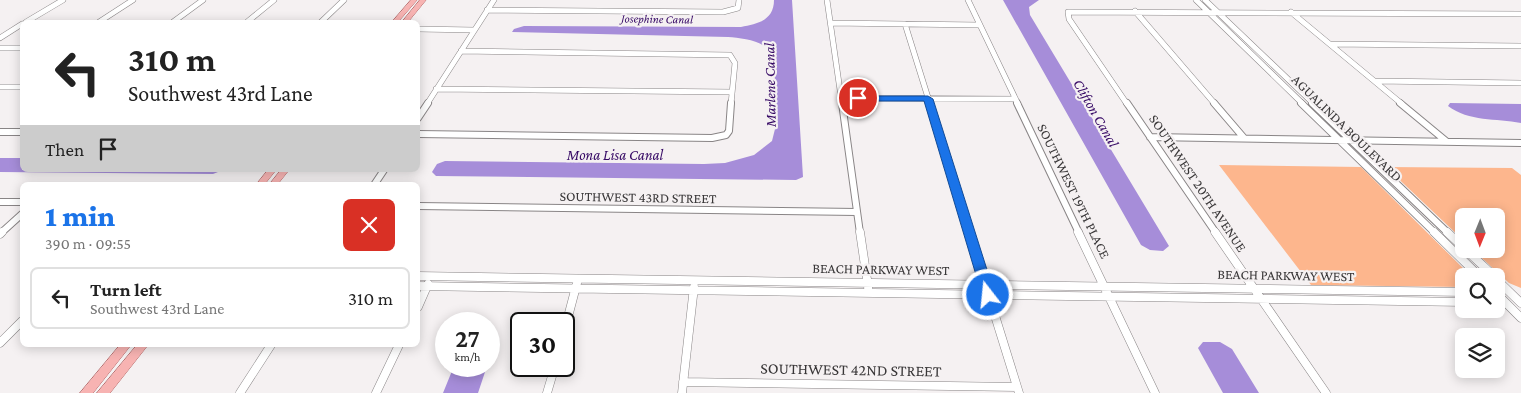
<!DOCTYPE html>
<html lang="en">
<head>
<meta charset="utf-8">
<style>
	:root { --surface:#fff; --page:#f6f6f6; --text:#222; --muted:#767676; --line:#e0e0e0; --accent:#1a73e8 }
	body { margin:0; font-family:"Crimson Pro",serif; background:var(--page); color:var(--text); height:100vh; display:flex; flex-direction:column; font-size:19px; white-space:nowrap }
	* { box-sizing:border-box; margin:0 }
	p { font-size:16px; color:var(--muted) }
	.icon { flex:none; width:28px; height:28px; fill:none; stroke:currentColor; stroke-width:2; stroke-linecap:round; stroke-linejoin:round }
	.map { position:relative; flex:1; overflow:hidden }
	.drawer { position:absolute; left:20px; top:182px; width:400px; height:165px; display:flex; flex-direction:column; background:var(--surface); border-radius:8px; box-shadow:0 2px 12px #0003 }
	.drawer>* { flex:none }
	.hud { position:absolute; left:20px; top:20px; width:400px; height:152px; border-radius:8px; box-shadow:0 2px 12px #0003; background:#fff; color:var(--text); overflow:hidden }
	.needle { width:32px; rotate:181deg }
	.tools { position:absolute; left:1455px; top:208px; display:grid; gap:10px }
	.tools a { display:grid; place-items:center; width:50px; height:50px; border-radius:8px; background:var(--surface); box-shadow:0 2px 12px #0003; font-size:25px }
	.speed { position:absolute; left:435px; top:312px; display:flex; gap:10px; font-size:25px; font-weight:700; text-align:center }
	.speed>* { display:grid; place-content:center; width:65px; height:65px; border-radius:50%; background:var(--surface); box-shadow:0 2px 12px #0003; line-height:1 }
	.speed small { font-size:12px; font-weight:400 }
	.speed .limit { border:2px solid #111; border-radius:8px; background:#fff; color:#111 }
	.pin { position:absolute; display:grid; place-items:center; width:42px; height:42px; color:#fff; margin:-21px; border:2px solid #fff; border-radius:50%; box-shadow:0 1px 5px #0007 }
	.me { position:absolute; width:55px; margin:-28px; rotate:344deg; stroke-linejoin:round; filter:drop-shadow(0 0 4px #0008) }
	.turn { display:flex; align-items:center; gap:18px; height:105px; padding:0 25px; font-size:22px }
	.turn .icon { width:65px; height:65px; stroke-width:2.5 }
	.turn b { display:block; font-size:35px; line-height:42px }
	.then { display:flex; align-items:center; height:48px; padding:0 25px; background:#0003; gap:10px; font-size:19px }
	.round { display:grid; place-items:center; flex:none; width:52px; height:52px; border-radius:8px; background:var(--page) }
	.summary { display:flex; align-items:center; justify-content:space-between; height:85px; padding:0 25px }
	h1 { font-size:30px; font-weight:800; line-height:38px; color:var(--accent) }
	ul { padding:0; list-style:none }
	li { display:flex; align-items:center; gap:15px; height:62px; margin:0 10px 8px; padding:0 15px; border:2px solid var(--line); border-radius:8px }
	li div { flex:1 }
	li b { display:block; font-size:19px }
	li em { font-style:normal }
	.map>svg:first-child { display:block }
	.green { fill:#fdb68d }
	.water { fill:#a68dd9 }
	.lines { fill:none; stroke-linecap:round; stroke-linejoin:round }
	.minor-far2-casing { stroke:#898586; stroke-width:6 }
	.minor-far1-casing { stroke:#898586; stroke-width:8 }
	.minor-casing { stroke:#898586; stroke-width:9 }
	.major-casing { stroke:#b16666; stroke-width:1 }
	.minor-far2 { stroke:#fff; stroke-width:5 }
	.minor-far1 { stroke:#fff; stroke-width:6 }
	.minor { stroke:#fff; stroke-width:8 }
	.major { fill:#f7b3b2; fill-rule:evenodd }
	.route { fill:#1a73e8; stroke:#114b97 }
	.labels { text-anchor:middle; stroke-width:4.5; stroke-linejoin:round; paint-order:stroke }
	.far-water-label { font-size:12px; font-style:italic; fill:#360965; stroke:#f5f1f2 }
	.street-label { font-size:14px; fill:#393738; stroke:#f5f1f2 }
	.water-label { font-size:15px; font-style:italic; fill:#360965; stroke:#f5f1f2 }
	.near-street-label { font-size:16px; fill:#393738; stroke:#f5f1f2 }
</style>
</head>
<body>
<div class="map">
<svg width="1521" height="393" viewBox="0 0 1521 393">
	<rect width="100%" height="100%" fill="#f5f1f2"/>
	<path class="green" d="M1219,165L1361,167L1471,276H1464V287L1311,285Z
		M1386,167L1512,168L1521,175V288L1509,283L1472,249H1496V216H1464V241Z"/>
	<path class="water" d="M774,0H792L803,177L796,180L436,176L432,172L437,164L445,161L704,164L725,163L754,155L772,141L776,125L774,57C768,41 743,38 728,37L512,32L514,29L524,26L741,27C758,24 774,20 774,0Z
		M1003,0H1039L1029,7L1030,15L1169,246L1163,251L1150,250L1141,245Z
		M1450,103L1521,104V123C1496,118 1469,122 1448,106Z
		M0,158H22V170H223L213,174L0,172Z
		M1203,342H1220L1232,349L1259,393H1223L1198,348Z
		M454,366H487L478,393H443Z"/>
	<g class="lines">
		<g class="minor-far2-casing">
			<path id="minor-far2" d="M827,0L842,104
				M968,0L1018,104
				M1196,0L1303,104
				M1205,0L1314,104
				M487,10L723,12L738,8L739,0
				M1135,11L1215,104
				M1291,12L1402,104
				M26,22L63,0
				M99,22L133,0
				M173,22L203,0
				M247,22L274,0
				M321,22L344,0
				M831,23L979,25
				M905,24L930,104
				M418,29L474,30
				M0,38L22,24
				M1330,44L1521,46
				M0,48H22
				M461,51L730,55L735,63L731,104
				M1375,81L1521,83
				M0,87H22
				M436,89L732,92
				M841,98L1015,99
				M427,104L494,0
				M1127,104L1069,19L1068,12L1521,14"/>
		</g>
		<g class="minor-far1-casing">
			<path id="minor-far1" d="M842,103L860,233
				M929,103L970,233
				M1017,103L1079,233
				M1127,103L1216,233
				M1214,103L1244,138
				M1301,103L1435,233
				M1312,103L1448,233
				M1400,103L1446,141
				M418,118L428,103
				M0,132H22
				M418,134L712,138L726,135L729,131L731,103
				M1150,137L1521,143
				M374,185L384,170
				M0,202H22
				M418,206L857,212
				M1,233L22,214"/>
		</g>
		<g class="minor-casing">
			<path id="minor" d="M860,232L869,293
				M969,232L1019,393
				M1078,232L1155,393
				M1215,232L1326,393
				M1434,232L1479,276
				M1447,232L1464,248
				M0,234L2,232
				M1465,249L1494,276
				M418,276L1464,292
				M1496,279L1521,303
				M418,286L1464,302
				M1496,293L1521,318
				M418,307L428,284
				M564,332L578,279
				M0,343L22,321
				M683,382L1017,387
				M240,393L271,345
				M376,393L399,345
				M547,393L555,366
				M682,393L694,287"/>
		</g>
		<g class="major-casing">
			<path id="major" d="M411,0H417L398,22H392Z
				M420,0H426L408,22H402Z
				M268,170H276L264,185H256Z
				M281,170H289L277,185H269Z
				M120,345H131L93,393H80Z
				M137,345H148L110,393H97Z"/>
		</g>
		<use href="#minor-far2" class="minor-far2"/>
		<use href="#minor-far1" class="minor-far1"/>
		<use href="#minor" class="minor"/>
		<use href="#major" class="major"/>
	</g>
	<path class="route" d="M855,96H928L933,99L995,295L993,298H984L982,295L924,101H858L854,98Z"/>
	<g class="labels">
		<g class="far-water-label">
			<text transform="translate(657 19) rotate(1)" y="4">Josephine Canal</text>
		</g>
		<g class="street-label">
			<text transform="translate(1347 128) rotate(44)" y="5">AGUALINDA BOULEVARD</text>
			<text transform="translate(1198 183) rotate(56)" y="5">SOUTHWEST 20TH AVENUE</text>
			<text transform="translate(1074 191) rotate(64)" y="5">SOUTHWEST 19TH PLACE</text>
			<text transform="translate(638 197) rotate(1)" y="5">SOUTHWEST 43RD STREET</text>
			<text transform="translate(881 269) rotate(1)" y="5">BEACH PARKWAY WEST</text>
			<text transform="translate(1286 275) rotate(1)" y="5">BEACH PARKWAY WEST</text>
		</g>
		<g class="water-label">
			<text transform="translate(770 85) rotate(-91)" y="5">Marlene Canal</text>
			<text transform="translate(1096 113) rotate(60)" y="5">Clifton Canal</text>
			<text x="615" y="160">Mona Lisa Canal</text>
		</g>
		<g class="near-street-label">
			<text transform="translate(851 369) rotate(1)" y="6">SOUTHWEST 42ND STREET</text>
		</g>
	</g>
</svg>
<div class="tools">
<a><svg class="needle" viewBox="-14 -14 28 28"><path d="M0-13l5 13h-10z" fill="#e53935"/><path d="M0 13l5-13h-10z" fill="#767676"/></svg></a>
<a><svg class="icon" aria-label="search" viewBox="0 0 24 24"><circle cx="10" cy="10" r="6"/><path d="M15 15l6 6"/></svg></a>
<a><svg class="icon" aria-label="layers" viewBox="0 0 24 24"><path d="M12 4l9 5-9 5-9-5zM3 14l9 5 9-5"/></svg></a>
</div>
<div class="speed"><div>27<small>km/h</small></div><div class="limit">30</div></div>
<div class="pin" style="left:858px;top:98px;background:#d93025"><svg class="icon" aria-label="arrive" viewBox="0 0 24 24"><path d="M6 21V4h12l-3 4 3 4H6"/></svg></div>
<svg class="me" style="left:988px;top:295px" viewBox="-20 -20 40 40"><circle r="17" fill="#1a73e8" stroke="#fff" stroke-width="3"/><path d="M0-11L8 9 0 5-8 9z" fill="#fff"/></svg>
<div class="hud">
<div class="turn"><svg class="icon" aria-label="left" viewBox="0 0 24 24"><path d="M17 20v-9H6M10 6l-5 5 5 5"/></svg><div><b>310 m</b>Southwest 43rd Lane</div></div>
<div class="then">Then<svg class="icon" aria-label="arrive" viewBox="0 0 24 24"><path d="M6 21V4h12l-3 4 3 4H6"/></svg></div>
</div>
<section class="drawer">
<div class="summary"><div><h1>1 min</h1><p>390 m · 09:55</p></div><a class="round" style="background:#d93025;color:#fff"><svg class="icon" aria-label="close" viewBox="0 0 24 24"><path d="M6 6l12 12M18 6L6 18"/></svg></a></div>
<ul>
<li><svg class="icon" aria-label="left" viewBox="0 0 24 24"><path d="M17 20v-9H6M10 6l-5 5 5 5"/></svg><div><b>Turn left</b><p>Southwest 43rd Lane</p></div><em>310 m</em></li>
</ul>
</section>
</div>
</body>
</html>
